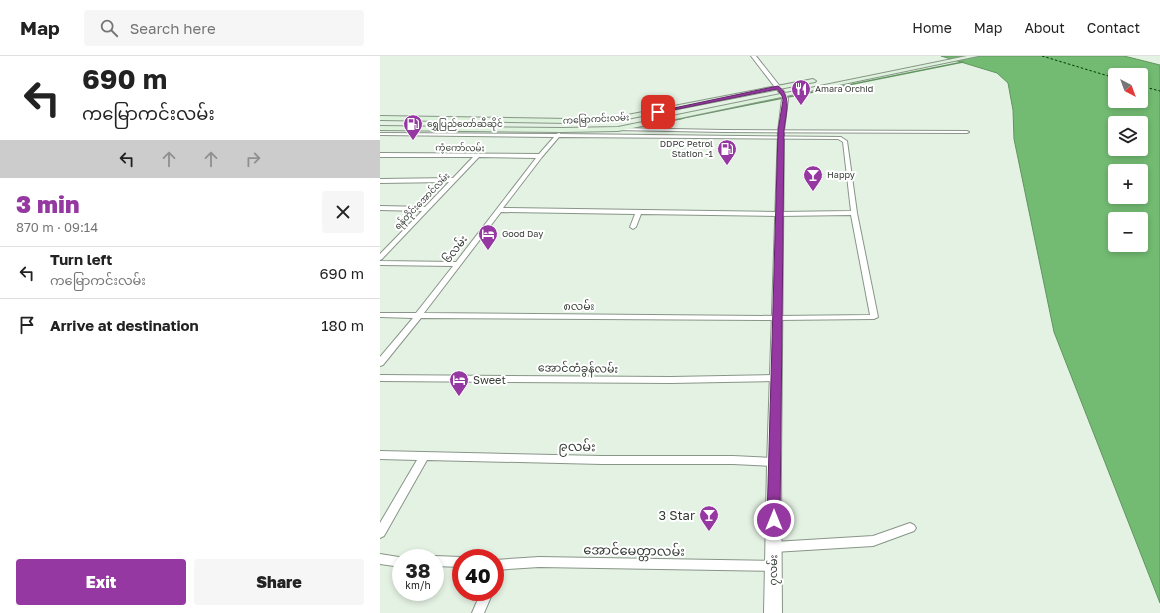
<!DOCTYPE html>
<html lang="en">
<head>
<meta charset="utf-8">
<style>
	:root { --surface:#fff; --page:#f6f6f6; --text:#222; --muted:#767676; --line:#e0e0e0; --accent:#9638a1 }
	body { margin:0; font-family:"Golos Text","Noto Sans Myanmar",sans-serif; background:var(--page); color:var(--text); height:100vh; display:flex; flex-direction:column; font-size:15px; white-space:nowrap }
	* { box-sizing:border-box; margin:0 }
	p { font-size:13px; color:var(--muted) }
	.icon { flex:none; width:22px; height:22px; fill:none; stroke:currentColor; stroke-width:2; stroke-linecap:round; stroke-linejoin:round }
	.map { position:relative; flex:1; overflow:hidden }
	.drawer { display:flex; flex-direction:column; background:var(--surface); width:380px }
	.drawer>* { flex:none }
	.hud { background:#fff; color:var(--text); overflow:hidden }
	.needle { width:26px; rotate:139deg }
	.buttons { position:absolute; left:728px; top:12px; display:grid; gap:8px }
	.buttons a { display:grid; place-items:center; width:40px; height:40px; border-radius:4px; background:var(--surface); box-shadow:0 2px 6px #0003; font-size:20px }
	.speed { position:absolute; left:12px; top:493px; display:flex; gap:8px; font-size:20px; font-weight:700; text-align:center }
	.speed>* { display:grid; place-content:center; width:52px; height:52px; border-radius:50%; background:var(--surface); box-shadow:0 2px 6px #0003; line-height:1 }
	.speed small { font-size:10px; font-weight:400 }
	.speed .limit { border:6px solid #d22; background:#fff; color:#111 }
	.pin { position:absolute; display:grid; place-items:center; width:34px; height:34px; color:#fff; margin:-17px; border-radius:8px; box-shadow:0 2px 6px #0006 }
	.me { position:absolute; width:44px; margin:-22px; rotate:0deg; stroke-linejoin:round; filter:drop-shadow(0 0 3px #0008) }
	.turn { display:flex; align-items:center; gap:14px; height:84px; padding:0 16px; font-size:18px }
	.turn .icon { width:52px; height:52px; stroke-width:2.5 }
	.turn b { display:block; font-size:28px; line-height:34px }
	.lanes { display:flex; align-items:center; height:38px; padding:0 16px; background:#0003; justify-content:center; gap:20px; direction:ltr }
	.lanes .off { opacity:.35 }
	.round { display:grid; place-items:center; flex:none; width:42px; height:42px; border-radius:4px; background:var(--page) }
	.head { display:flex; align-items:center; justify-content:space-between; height:68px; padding:0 16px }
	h1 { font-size:24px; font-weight:800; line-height:30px; color:var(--accent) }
	.primary-button { display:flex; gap:8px; margin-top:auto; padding:8px 16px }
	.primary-button a { flex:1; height:46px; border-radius:4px; background:var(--accent); color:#fff; font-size:16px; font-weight:800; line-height:46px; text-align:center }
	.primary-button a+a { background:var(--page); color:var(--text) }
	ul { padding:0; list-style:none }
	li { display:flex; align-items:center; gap:12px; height:52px; padding:0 16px; border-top:1px solid var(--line) }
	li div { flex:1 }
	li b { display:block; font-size:15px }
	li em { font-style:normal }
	header { display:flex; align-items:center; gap:24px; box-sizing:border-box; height:56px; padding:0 20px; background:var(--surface); border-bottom:1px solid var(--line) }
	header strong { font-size:19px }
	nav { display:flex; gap:22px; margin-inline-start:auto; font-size:14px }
	.search { width:280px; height:36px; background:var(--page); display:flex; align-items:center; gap:10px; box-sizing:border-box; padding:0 14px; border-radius:4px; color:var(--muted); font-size:15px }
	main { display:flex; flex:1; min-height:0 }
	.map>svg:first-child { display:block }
	.water { fill:#73bb72; stroke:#619560; fill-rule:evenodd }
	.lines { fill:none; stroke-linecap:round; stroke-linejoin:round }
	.stream-far1 { stroke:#619560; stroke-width:1.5 }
	.stream { stroke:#619560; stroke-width:2 }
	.ferry { stroke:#033806; stroke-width:1; stroke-dasharray:2.5 2; stroke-linecap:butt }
	.minor-casing { stroke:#889588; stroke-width:2 }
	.tertiary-casing { stroke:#889588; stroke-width:2 }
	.secondary-casing { stroke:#889588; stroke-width:2 }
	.minor { fill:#fff; fill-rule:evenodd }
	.tertiary { fill:#fff; fill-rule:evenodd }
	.secondary { fill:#dcf2db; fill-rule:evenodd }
	.route { fill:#9638a1; stroke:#622469 }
	.labels { text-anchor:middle; stroke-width:4; stroke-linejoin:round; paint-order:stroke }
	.far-poi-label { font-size:9px; fill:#373d37; stroke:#fff; text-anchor:start }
	.far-street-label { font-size:9px; fill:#373d37; stroke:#fff }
	.street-label { font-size:11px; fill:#373d37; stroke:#fff }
	.poi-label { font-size:11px; fill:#373d37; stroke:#fff; text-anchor:start }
	.near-street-label { font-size:13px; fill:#373d37; stroke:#fff }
	.near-poi-label { font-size:13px; fill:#373d37; stroke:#fff; text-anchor:end }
</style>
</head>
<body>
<header>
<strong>Map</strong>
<div class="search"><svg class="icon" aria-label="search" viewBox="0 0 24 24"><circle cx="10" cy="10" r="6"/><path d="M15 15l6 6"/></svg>Search here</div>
<nav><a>Home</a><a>Map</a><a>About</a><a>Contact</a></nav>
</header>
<main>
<section class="drawer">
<div class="hud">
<div class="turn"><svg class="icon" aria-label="left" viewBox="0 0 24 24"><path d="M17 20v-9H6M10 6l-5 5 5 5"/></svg><div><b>690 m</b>ကမြောကင်းလမ်း</div></div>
<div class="lanes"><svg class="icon" aria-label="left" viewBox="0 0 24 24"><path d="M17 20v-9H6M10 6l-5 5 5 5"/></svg><svg class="icon off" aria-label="ahead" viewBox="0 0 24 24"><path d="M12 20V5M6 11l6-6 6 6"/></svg><svg class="icon off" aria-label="ahead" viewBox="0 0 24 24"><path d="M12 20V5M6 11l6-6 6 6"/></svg><svg class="icon off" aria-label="right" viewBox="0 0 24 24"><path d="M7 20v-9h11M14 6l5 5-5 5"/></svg></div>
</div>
<div class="head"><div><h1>3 min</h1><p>870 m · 09:14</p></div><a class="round"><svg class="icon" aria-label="close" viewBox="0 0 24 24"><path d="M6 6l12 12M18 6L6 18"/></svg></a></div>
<ul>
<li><svg class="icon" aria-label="left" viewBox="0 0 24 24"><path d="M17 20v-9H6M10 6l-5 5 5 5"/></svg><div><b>Turn left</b><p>ကမြောကင်းလမ်း</p></div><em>690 m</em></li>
<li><svg class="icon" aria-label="arrive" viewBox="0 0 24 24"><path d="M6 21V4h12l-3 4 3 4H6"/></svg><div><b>Arrive at destination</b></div><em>180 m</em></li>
</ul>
<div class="primary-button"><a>Exit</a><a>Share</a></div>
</section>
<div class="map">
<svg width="780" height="557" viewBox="0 0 780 557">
	<rect width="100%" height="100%" fill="#e4f2e3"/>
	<path class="water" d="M561,0H744L780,9V547L674,276L634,83L633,54L628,27L617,17ZM735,19H761V45H735ZM735,67H761V93H735ZM735,115H761V141H735ZM735,163H761V189H735Z"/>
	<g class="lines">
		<path class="stream-far1" d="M298,63L583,6"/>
		<path class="stream" d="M265,70L303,62"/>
		<path class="ferry" d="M662,0L735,22
			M761,30L780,35"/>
		<g class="minor-casing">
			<path id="minor" d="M238,72L344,74L587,75L589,76L587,77L344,76L236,74V72Z
				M0,77L176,78L179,77L181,78L461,81L467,85L477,157L498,261L494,263L397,264L41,262L3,309L0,310V301L33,262L0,261V257H36L73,210L0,209V205L76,206L156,102L99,101L2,203L0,204V198L42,155L0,154V150L45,151L69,126L0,127V123L73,122L93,101H0V97L159,98L174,81L0,79ZM179,81L458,83L463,86L471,155L399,156L123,152L162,101ZM121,156L255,158L250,171L253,173L256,171L261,158L399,160L471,159L490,259L397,260L44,257Z
				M0,319L291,321L396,319L399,320L400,322L399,324L396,325L291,327L0,325Z
				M0,395L222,400H353L394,402L398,403L399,406L398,409L394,410L353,408H222L47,404L4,480L0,482V467L37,404L0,403Z
				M530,467L534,469L536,472L534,475L493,490L394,496L390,495L388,491L390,487L394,486L493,480Z
				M0,498L25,502H21V511L0,508Z
				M55,500L81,501L85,502H81V511L55,510V502H51Z
				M159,501L394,505L398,506L400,510L398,514L394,515L159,511L115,514V504Z
				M101,536H113L104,557H92Z"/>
		</g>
		<g class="tertiary-casing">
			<path id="tertiary" d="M371,0H376L406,38L408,43L404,75L401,409L402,557H384L387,409L398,75L402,43L401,39Z"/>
		</g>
		<g class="secondary-casing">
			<path id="secondary" d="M587,0H598L238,75L182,76L0,74V70L182,72L238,71Z
				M433,23L436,25L435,26L237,65L189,67L0,64V60L189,63L237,61Z"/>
		</g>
		<use href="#minor" class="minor"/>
		<use href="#tertiary" class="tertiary"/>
		<use href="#secondary" class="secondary"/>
	</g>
	<path class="route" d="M398,30C413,40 405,60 404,75L400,464L398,467L394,469L389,467L387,464L398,75L403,44L402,40L397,33L278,57L275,56Z"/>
	<defs>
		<g id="restaurant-pin" transform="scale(1)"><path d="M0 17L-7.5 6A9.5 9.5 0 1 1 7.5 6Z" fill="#9638a1" stroke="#fff"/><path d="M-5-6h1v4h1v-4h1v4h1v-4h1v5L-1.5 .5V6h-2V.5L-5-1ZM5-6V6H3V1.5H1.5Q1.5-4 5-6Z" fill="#fff"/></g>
		<g id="fuel-pin" transform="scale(1)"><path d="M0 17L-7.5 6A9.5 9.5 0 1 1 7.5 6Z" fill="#9638a1" stroke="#fff"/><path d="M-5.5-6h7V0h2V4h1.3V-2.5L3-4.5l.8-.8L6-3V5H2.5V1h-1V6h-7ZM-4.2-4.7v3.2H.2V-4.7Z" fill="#fff"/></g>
		<g id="bar-pin" transform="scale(1)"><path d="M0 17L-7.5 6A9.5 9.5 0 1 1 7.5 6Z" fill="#9638a1" stroke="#fff"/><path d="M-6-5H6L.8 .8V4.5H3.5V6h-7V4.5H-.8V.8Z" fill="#fff"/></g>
		<g id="hotel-pin" transform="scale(1)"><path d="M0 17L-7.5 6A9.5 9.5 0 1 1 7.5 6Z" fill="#9638a1" stroke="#fff"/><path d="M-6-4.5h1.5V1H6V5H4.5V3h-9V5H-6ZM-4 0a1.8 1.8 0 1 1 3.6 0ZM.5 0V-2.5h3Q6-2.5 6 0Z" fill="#fff"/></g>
	</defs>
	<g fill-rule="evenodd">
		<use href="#restaurant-pin" x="421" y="33"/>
		<use href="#fuel-pin" x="33" y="68"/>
		<use href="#fuel-pin" x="347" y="93"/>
		<use href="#bar-pin" x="433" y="119"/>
		<use href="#hotel-pin" x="108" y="178"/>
		<use href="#hotel-pin" x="79" y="324"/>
		<use href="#bar-pin" x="329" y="459"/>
	</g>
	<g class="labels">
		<g class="far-poi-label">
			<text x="435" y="36">Amara Orchid</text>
			<text x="47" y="71">ရွှေပြည်တော်ဆီဆိုင်</text>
			<text x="333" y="91" text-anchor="end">DDPC Petrol<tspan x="333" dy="10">Station -1</tspan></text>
			<text x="447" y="122">Happy</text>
			<text x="122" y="181">Good Day</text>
		</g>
		<g class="far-street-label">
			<text transform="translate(216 63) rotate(-3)" y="3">ကမြောကင်းလမ်း</text>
			<text transform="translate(80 92) rotate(1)" y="3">ကံ့ကော်လမ်း</text>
			<text transform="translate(42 145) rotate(-46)" y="3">ရန်တိုင်းအောင်လမ်း</text>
		</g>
		<g class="street-label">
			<text transform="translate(75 193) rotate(-52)" y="4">၆လမ်း</text>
			<text x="199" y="254">၈လမ်း</text>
			<text transform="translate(198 312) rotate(1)" y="4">အောင်တံခွန်လမ်း</text>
			<text transform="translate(393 514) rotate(-89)" y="4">၇လမ်း</text>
		</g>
		<g class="poi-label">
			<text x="93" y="328">Sweet</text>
		</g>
		<g class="near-street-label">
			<text transform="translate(197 390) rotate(1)" y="5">၉လမ်း</text>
			<text transform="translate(254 494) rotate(1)" y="5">အောင်မေတ္တာလမ်း</text>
		</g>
		<g class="near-poi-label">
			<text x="315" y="464">3 Star</text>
		</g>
	</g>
</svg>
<div class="buttons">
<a><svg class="needle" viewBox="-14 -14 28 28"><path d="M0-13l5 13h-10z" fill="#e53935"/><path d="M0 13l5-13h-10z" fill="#767676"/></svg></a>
<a><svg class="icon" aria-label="layers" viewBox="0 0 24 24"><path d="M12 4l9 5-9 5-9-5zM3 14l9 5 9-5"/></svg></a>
<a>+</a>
<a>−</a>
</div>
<div class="speed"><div>38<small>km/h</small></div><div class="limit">40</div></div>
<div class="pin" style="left:278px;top:56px;background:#d93025"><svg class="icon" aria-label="arrive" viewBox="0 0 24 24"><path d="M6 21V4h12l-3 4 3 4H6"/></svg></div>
<svg class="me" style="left:394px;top:464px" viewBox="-20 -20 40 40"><circle r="17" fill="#9638a1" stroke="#fff" stroke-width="3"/><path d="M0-11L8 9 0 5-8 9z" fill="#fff"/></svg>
</div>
</main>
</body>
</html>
